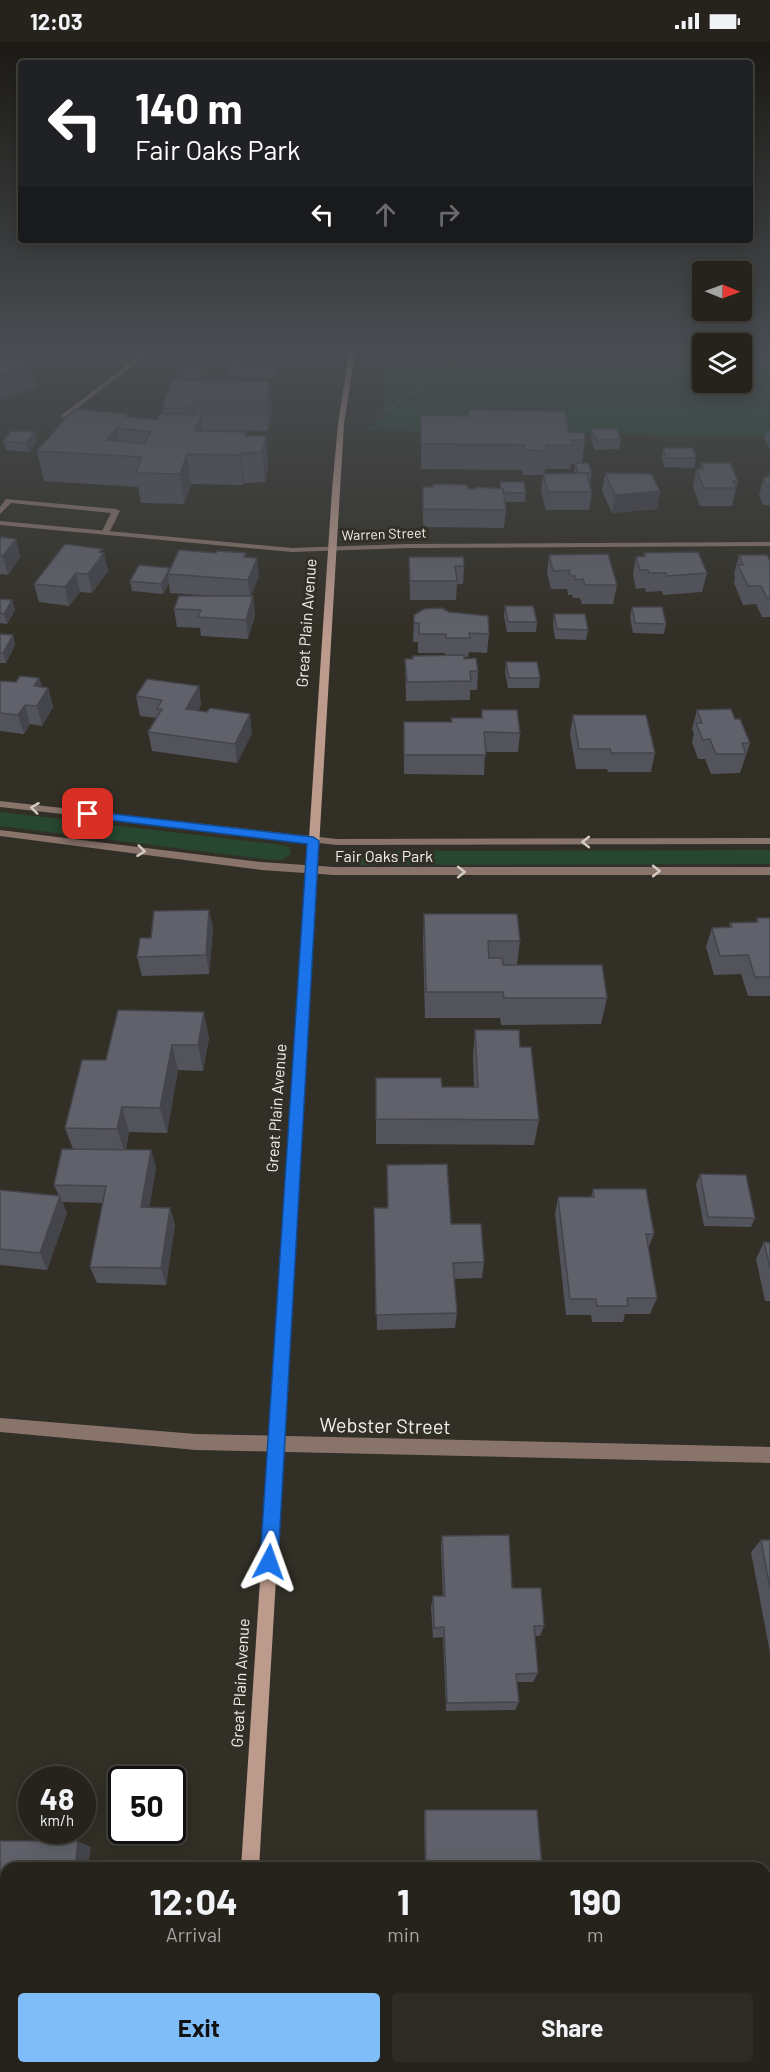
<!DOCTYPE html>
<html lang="en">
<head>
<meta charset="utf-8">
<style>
	:root { --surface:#26231c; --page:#2e2b25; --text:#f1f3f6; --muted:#a4a4a3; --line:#42403b; --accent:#7fbdf9 }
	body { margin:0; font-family:Barlow,sans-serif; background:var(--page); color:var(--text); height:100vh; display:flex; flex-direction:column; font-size:22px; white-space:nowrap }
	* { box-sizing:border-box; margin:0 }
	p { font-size:20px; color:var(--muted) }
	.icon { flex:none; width:33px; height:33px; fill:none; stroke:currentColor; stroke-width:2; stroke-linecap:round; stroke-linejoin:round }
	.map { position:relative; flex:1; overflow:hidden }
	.details { position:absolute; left:0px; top:1820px; width:771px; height:212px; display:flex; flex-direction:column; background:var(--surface); border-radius:18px 18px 0 0; box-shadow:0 3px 15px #0003,0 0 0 2px var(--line) }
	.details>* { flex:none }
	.banner { position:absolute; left:18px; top:18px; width:735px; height:183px; border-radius:6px; box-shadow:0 3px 15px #0003,0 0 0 2px var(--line); background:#202124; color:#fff; overflow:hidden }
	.needle { width:39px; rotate:91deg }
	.fabs { position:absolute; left:692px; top:219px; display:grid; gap:12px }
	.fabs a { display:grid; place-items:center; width:60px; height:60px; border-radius:6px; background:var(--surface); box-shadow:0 3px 15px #0003,0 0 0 2px var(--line); font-size:30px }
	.speed { position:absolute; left:18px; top:1724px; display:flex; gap:12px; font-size:30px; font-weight:700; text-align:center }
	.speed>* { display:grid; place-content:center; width:78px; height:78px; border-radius:50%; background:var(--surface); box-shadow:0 3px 15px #0003,0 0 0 2px var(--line); line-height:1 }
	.speed small { font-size:15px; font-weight:400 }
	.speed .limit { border:3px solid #111; border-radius:9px; background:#fff; color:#111 }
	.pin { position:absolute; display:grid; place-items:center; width:51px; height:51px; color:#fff; margin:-26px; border-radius:12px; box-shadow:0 3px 9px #0006 }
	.me { position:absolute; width:66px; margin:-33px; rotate:4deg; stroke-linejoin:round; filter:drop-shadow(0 0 4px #0008) }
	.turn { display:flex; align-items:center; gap:21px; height:126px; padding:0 18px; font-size:27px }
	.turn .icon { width:78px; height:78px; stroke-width:2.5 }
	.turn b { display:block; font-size:42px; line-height:51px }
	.lanes { display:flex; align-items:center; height:57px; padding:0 18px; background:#0003; justify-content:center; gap:30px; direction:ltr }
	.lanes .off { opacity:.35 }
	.eta { display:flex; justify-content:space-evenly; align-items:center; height:102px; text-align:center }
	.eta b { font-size:36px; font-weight:700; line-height:42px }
	.action { display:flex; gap:12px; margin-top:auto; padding:12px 18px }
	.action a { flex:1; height:69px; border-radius:6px; background:var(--accent); color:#111; font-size:24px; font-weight:700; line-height:69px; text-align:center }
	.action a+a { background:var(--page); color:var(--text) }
	.status { display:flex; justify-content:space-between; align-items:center; height:42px; padding:0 30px; background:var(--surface); direction:ltr }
	.status svg { height:16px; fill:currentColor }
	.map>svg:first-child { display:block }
	.green { fill:#274731 }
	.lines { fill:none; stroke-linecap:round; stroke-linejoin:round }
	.path { stroke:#79766f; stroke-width:2; stroke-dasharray:1 2; stroke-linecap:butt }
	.service { fill:#89746b; fill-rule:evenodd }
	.minor { fill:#89746b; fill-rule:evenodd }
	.tertiary { fill:#89746b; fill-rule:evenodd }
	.secondary { fill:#bc9b8d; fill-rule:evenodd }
	.wall { fill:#53535c; fill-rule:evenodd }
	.shaded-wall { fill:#44444b }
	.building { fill:#61616b; stroke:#44444b; stroke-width:1.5; fill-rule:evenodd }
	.oneway { stroke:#d2cbc4 }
	.route { fill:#1a73e8; stroke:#114b97; stroke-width:1.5 }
	.labels { text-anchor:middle; stroke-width:6; stroke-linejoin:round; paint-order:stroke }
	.far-street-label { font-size:14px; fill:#f2f0ea; stroke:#322f26 }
	.street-label { font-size:16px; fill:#f2f0ea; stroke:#322f26 }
	.near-street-label { font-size:20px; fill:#f2f0ea; stroke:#322f26 }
</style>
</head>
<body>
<div class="status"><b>12:03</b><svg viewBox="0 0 49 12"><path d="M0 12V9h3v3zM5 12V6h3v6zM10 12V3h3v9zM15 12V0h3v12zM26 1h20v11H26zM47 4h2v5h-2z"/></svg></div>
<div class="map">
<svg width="770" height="2030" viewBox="0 0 770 2030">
	<rect width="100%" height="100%" fill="#322f26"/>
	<path class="green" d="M391,311L702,314V340H741V315H770V395L365,388L384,374V314Z
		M0,770L282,803L289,805L291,812L282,818H271L0,784Z
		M770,808V822L361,823L353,818L355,811L361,809Z"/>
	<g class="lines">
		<path class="path" d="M383,311L429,338
			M379,373L469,311"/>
		<path class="service" d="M101,311H108L130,320L143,311H149L66,375H62V373L127,323Z
			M6,457L116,467L120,469L109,491L105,493L101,491L111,471L11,461L0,472V465Z"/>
		<path class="minor" d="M0,479L292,506L407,502L770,500V504L407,506L292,510L0,483Z
			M0,759L337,797L770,796V802L337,803L0,765Z
			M0,788L261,820L334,825H770V833H334L261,828L0,794Z"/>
		<path class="tertiary" d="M0,1376L196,1392L770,1405V1421L196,1408L0,1390Z"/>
		<path class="secondary" d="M349,311H355L344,382L340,448L259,1826H241L332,448L338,382Z
			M228,2025H248V2030H228Z"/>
	</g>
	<path class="wall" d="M0,311H9V312L13,311H62L63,315L39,323L28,318L29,322L30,323L36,346Z
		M178,311H214L213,317H204L200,337H182V339H270L272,368L268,389L202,388L203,389L246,394H266L268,424L265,440L244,441L243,443L191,442L184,462L141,461L138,445L44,439L37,409L128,372V375L158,378L163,372L162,366L178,336L176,320Z
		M230,311H275L276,319L274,336L230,334L229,317Z
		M468,368L569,390L585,398L582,421L592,431L590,440H589L592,450L589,468H546L541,449L543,433H523L522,428L421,427V373L468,374ZM571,422L575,423L574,431L544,432L545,427H570Z
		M592,387L621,398L619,407L594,408L591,396Z
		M767,388H770V407L764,397Z
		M3,399H37L29,410L6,408Z
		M663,406L696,416L694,426L664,425L662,415Z
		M701,421L738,439L732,464H700L693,445L696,427H700Z
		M605,431L660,449L657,467L612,471L602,449Z
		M768,432H770V463H763L759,453L764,435H767Z
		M500,440L526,451L525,460H505L506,468L504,486L423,485V445L468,447H500Z
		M0,495L16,497L20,515L8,533L0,532Z
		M103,511L108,529L92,551L80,550L69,564L39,560L34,542Z
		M644,511L707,531L702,550L663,553L662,549L646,550L645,546L636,547L633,533L636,515L644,514Z
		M549,513L617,543L613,562H582L580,556H573L572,553H568L567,547H551L547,531Z
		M739,513L770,519V575H762L756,562L743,563L734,541L735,534L734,532Z
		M246,515L259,534L251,554H253L255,573L248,597L201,594L200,586L177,585L174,567L218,554L170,551L169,541L163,552L132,549L130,539L170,526Z
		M409,515L464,524L463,542H457L456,558H410Z
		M0,557L12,558L15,568L7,582L0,581Z
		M505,564L537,580L536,590H507L504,574Z
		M632,565L666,582L664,592L633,591L630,575Z
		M554,572L588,588L586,598L555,597L553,582Z
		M414,573L489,592L487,611L469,610L468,615H464V617L478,629L477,648H470V658L406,659L405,617L445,614V611H418V600H413Z
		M0,592L13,593L15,603L6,621H0Z
		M506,620L540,636L539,646H508L505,630Z
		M39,636L42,645L48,646L53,665L42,684L30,682L24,692L0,689V639L16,640Z
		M199,644L201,663L198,669L252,691L237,721L152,709L148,690L156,676L140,674L136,654Z
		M482,668L520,691L518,710H485L484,733L404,732V680H451V676H481Z
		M697,668L735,677L750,701L740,731L711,732L705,717H698L692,700L694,692L692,687Z
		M573,673L655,711L651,730H608L607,727H576L570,692Z
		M209,868L213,887L209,932L142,934L137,915L151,896Z
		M424,872L520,899L517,923L607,956L601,982L501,983L500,976H425L423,899Z
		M757,876H770V954H748L741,932L714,933L706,905L712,886H729L730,881L756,880Z
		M118,968L209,996L203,1029L178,1028L167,1091L129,1090L126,1108H151L156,1126L149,1165L170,1166L175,1183L166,1243L97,1241L90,1225L103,1161L62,1160L67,1171L47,1228L0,1223V1148L59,1154L54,1143L73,1107L65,1086L106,1018Z
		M475,988L520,1005L539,1078L534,1103L376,1102V1077L442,1045H474L473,1014Z
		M387,1123L451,1182L484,1220L482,1236L454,1237L457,1271L455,1286L377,1288L374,1166H387Z
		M700,1132L755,1176L751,1185L704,1184L696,1142Z
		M593,1147L654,1192L648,1207L657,1256L650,1272H625L623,1280H592L591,1273H566L555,1172L558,1155H591Z
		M764,1200L770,1201V1259H765L756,1217Z
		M442,1494L512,1546L544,1584L540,1594H535L538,1631L533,1640H517L519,1660L515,1668L446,1669L443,1595L433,1596L431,1565L433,1554H443L441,1506Z
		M761,1498H770V1611L751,1510Z
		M425,1768L542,1826H425L424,1774Z"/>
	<path class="shaded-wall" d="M4,311H9L13,329L21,318L28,316L29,323H30L36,346L0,358V312Z
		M37,311H62L63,315L39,323Z
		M200,311H203L204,317L200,337L198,320Z
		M274,311H275L276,319L274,336L273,319Z
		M270,339L272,368L268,389L266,360Z
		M193,359L196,385L201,373L204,402L195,395L191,366Z
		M117,386L122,414L107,398Z
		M35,390L37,399L29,410L26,401Z
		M266,394L268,424L265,440L262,410Z
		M241,411L244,441L243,443L240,413Z
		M187,412L191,442L184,462L180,432Z
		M660,449L657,467L612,471L615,453Z
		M16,497L20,515L8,533L3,514Z
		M102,507L103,512L104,511L108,529L92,551L88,532Z
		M257,516L259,534L250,556L248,538Z
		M170,526L168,532L169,541L163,552L161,542Z
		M76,531L80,550L69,564L65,545Z
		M253,554L255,573L248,597L246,578Z
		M12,558L15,568L7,582L4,572Z
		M13,593L15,603L6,621L3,611Z
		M39,636L44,653L48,646L53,665L42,684L37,664L34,644Z
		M199,644L201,663L189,687L186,667Z
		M25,663L30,682L24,692L18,673Z
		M250,672L252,691L237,721L235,702Z
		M209,868L213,887L209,932L206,913Z
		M204,970L209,996L203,1029L198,1003Z
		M172,1003L178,1028L167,1091L160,1066Z
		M122,1065L129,1090L125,1111L117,1087Z
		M151,1108L156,1126L147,1182L141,1165Z
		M60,1154L67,1171L47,1228L40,1211Z
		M170,1166L175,1183L166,1243L161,1226Z
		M78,1799L91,1805L88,1826H75Z"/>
	<path class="building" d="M13,311H17L28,316L21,318L30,323L0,333V315Z
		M178,311H200L198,320H176Z
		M230,311H274L273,319L229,317Z
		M172,336H181V338L270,339L266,360L193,359L191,366H162Z
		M74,367L128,372L125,375L158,378L159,372L201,373L195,389L246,390L245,394H266L262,410L241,411L240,413L187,412L180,432L136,431L141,415L37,409ZM117,386L150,390L145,402L107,398Z
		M468,368L565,369L569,390L584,391L585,398H572L573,403H546L547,409L525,408V403L421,402V373L469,374Z
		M592,387H617L621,398H596Z
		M12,389L35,390L26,401L3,399Z
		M663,406H693L696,416H666Z
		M575,421H588L592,431H578Z
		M701,421H730L738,439H733L736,446H704L696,427H704Z
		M586,431L592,450H548L543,432Z
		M605,431L651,432L660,449L615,453Z
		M768,432H770V445H767L764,435H769Z
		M500,440H524L526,451H504L503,447H501Z
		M433,442L467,443L468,447H476V445L503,447L506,468L423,467V445H433Z
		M0,495L16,497L3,514H0Z
		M65,502L102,507L99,510L104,511L88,532L76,531L65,545L34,542Z
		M179,508L216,511L217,509L246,511L244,515L257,516L248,538L168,532Z
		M698,510L707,531L667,534L666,531H649L648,528H640L636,515L645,514L644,511Z
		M608,512L617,543H585L583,537L575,538V534H570L569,528L553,529L549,513Z
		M739,513H767L770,519V556H767L761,544H748L738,523H743Z
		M409,515H463L464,524H455L457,539H410Z
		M139,523L170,526L161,542L130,539Z
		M179,554H253L246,578L198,575L201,568L174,567Z
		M0,557L12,558L4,572L0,571Z
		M505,564H533L537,580H508Z
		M632,565H662L666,582L635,581Z
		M442,566L449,570L488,574L489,592L469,591L470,596H446V592H419V581H414V573L424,567Z
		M554,572H585L588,588L557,587Z
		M0,592L13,593L3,611H0Z
		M464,613V617L476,616L478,629H470L471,639L407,640L405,617H413V614Z
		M506,620H537L540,636H509Z
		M20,634L39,636L34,644L48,646L37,664L25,663L18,673L0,671V639L16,640Z
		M147,637L199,644L186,667L207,670L210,666L250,672L235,702L148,690L162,667H157L162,658L136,654Z
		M731,667L735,677H740L750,701H742L746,712H716L710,697L703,698L696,681H702L697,668Z
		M482,668H517L520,691L484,690L486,713H404V680H452L451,676H482Z
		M573,673H646L655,711H611L610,707H579Z
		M209,868L206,913L137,915L140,896H151L154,869Z
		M424,872H517L520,899H488L489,916H502L503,923H602L607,956H504L503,950H426Z
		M757,876H770V935H755L748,913L720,914L712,886L732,885L730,881L758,880Z
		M118,968L204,970L198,1003H172L160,1066L122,1065L117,1087L65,1086L82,1018H106Z
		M475,988H519L520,1005H531L539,1078L376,1077V1036H441L442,1045H478Z
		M62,1107L151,1108L141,1165L170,1166L161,1226L90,1225L106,1144L54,1143Z
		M447,1122L451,1182H481L484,1220L453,1221L457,1271L376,1273L374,1166H388L387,1123Z
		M700,1132L746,1133L755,1176L708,1175Z
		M593,1147H646L654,1192H646L657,1256H627L628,1264H597L596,1257H570L558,1155H594Z
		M0,1148L60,1154L40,1211L0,1207Z
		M764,1200L770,1201V1226Z
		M509,1493L512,1546H541L544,1584H534L538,1631L516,1632L519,1660L447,1661L444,1585L434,1586L433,1554H445L442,1494Z
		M761,1498H770V1546Z
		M425,1768H537L542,1826H426Z
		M0,1799H78L75,1826H6V1952H0Z"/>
	<defs><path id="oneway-chevron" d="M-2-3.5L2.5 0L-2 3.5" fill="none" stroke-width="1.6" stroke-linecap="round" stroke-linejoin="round" transform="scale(1.5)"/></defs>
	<g class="oneway">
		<use href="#oneway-chevron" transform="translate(35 766) rotate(-173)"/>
		<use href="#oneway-chevron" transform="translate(586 800) rotate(180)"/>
		<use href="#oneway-chevron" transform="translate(141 809) rotate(7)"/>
		<use href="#oneway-chevron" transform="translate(656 829)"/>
		<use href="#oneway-chevron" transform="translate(461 830)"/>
	</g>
	<linearGradient id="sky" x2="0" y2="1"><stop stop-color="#1c1a15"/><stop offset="0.52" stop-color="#494d52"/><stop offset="1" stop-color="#494d52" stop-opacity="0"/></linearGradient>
	<rect width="770" height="595" fill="url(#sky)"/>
	<path class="route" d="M88,769L313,795L319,799L278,1520L275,1526L269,1529L262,1526L260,1520L307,802L84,775L83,772Z"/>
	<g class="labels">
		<g class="far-street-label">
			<text transform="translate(384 492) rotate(-2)" y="5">Warren Street</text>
		</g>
		<g class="street-label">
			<text transform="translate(306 581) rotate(-86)" y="6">Great Plain Avenue</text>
			<text x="384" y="820">Fair Oaks Park</text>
			<text transform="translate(276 1066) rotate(-86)" y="6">Great Plain Avenue</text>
			<text transform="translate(240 1641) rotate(-87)" y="6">Great Plain Avenue</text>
		</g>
		<g class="near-street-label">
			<text transform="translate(385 1384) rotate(1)" y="7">Webster Street</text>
		</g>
	</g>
</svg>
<div class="fabs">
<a><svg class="needle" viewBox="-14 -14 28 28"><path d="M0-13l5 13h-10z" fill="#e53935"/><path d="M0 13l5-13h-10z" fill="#a4a4a3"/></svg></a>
<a><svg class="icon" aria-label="layers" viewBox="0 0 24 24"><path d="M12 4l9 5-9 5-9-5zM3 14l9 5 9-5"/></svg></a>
</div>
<div class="speed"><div>48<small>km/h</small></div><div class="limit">50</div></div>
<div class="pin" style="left:88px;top:772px;background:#d93025"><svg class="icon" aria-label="arrive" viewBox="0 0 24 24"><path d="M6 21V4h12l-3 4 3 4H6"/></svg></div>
<svg class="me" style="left:269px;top:1520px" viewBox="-20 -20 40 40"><path d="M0-17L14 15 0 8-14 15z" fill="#1a73e8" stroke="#fff" stroke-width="4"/></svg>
<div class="banner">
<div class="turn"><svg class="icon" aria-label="left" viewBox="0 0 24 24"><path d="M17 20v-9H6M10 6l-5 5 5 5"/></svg><div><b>140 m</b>Fair Oaks Park</div></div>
<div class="lanes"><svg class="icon" aria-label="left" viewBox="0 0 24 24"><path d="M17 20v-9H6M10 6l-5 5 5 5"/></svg><svg class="icon off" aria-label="ahead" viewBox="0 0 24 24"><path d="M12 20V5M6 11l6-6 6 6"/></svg><svg class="icon off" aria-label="right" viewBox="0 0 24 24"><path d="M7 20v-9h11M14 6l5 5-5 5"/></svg></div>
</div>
<section class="details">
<div class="eta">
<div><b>12:04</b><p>Arrival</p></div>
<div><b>1</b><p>min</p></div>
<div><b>190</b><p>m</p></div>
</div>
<div class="action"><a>Exit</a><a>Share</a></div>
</section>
</div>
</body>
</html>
